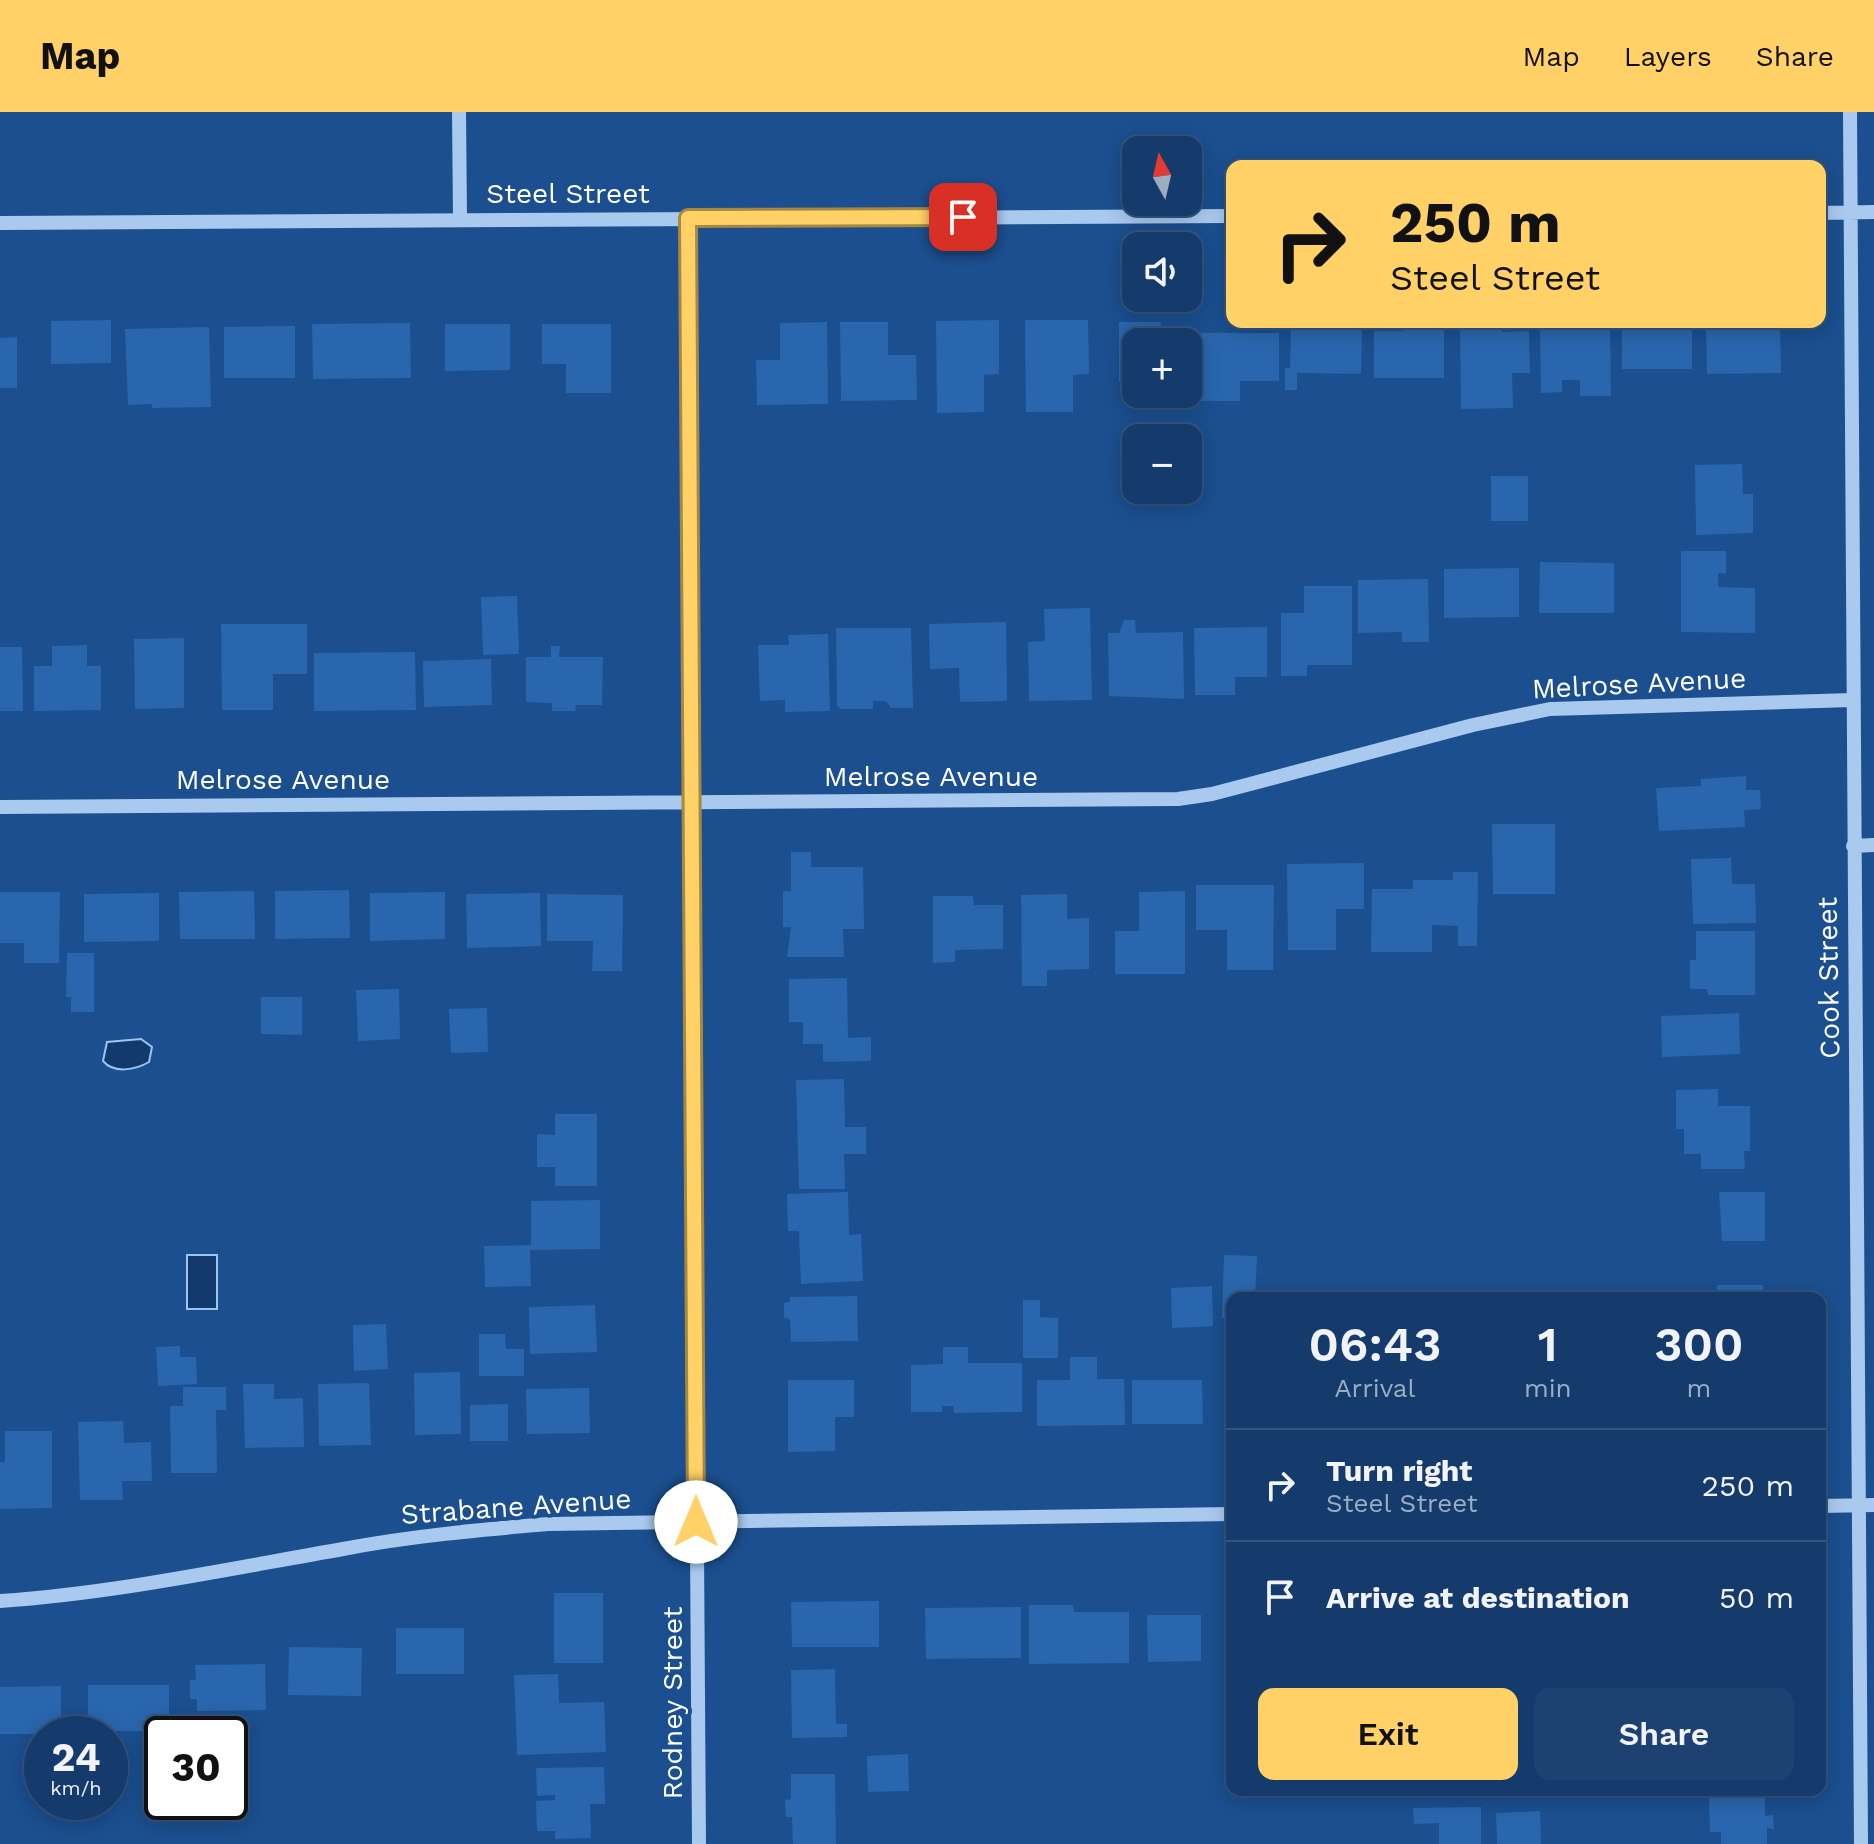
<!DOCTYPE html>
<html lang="en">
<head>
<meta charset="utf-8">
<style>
	:root { --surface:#143b6b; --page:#1d4271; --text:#f1f3f6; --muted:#9dadc1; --line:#33557e; --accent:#ffd166 }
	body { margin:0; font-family:"Work Sans",sans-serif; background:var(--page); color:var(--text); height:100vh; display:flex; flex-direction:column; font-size:30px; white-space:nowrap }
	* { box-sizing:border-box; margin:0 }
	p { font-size:26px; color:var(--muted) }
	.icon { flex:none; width:44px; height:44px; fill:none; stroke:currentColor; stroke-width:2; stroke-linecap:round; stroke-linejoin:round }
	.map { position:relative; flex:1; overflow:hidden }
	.details { position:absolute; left:1226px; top:1180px; width:600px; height:504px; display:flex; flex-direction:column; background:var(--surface); border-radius:16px; box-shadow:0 4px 20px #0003,0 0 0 2px var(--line) }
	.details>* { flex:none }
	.banner { position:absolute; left:1226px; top:48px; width:600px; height:168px; border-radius:16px; box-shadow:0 4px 20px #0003,0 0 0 2px var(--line); background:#ffd166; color:#111; overflow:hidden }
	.needle { width:52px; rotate:352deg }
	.tools { position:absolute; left:1122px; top:24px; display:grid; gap:16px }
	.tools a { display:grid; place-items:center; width:80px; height:80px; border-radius:16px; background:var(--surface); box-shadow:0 4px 20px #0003,0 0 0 2px var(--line); font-size:40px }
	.speed { position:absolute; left:24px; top:1604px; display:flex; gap:16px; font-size:40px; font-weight:700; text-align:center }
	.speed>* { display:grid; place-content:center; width:104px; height:104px; border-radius:50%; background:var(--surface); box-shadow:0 4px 20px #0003,0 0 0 2px var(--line); line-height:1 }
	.speed small { font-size:20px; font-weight:400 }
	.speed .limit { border:4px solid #111; border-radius:12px; background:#fff; color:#111 }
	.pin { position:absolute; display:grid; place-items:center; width:68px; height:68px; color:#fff; margin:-34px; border-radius:16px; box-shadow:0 4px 12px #0006 }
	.me { position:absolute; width:88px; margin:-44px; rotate:0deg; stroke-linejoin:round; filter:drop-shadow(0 0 6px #0008) }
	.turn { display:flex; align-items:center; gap:28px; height:168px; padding:0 32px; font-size:36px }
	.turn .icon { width:104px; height:104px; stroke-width:2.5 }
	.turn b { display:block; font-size:56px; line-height:68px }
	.eta { display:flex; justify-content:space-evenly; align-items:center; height:136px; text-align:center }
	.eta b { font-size:48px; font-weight:600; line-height:56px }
	.button { display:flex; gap:16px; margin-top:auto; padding:16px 32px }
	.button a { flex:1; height:92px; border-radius:16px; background:var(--accent); color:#111; font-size:32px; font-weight:600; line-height:92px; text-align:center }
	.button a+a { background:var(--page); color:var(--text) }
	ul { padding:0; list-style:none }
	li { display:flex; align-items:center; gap:24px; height:112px; padding:0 32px; border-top:2px solid var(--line) }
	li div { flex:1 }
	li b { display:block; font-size:30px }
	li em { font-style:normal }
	header { display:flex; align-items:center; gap:48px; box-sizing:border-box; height:112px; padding:0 40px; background:var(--accent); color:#111 }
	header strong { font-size:38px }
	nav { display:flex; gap:44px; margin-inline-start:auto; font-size:28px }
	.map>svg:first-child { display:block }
	.water { fill:#123a6d; stroke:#9cc4f0; stroke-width:2 }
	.building { fill:#2a66ad }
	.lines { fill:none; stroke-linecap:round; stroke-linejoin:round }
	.minor { stroke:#a9c9ee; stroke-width:14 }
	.route-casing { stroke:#a68842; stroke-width:20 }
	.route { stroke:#ffd166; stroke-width:14 }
	.labels { text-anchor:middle; stroke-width:8; stroke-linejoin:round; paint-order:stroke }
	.street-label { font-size:28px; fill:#fff; stroke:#1b4f8f }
</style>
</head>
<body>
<header>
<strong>Map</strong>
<nav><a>Map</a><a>Layers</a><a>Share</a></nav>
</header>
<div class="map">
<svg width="1874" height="1732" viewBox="0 0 1874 1732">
	<rect width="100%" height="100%" fill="#1b4f8f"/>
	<path class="water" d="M141,927L152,935L149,950C135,958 114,962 103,949L107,930Z
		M187,1143H217V1197H187Z"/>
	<path class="building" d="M111,208V251L51,252V209Z
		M999,208V262L984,263V300L937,301L936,209Z
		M1025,208H1088L1089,262L1073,263V300H1026Z
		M827,210L828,292L757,293L756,248H780V211Z
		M840,210H888V243H916L917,288L841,289Z
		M1119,210H1161L1160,218H1186L1185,230H1136V270H1119Z
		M1291,210H1362L1361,262L1297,261V278H1285V256H1290Z
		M1403,210H1444V266H1374V219H1403Z
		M1460,210H1502V220L1529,219L1530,261H1512L1513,296L1461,297Z
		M1571,210H1610L1611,284H1580V268H1562V280L1541,281L1540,218L1571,217Z
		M1622,210H1662V215H1692V257H1622Z
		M1706,210L1780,213L1781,261L1707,262Z
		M410,211L411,266L313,267L312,212Z
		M445,212H510V258L445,259Z
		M542,212H611V281H566V252H542Z
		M295,214V266H224V215Z
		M209,215L211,295L152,296V292L128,293L125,217Z
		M1195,221H1279V269H1240V289H1195Z
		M17,225V276H0V226Z
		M1742,352L1743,382H1753V421L1696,423L1695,353Z
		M1491,364H1528V409H1491Z
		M1681,439H1726V462L1718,461V475L1755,476V521L1681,520Z
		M1540,450L1614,451V501H1539Z
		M1519,456V505L1444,506V457Z
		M1422,467H1428L1429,530H1402V520L1358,521V468Z
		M1304,474H1352V553H1307V564H1281V501H1304Z
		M517,484L519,542L483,543L481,485Z
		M1090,496L1092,588L1029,589L1028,530L1045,529L1044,497Z
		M1124,508H1135L1136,521L1183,520L1184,587L1109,584L1108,521H1119Z
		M1006,510L1007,589L960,590L959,556L930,557L929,512Z
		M221,512H307V562H273V598H222Z
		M1267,515V565H1235V583H1195L1194,516Z
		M836,516H911L913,596H891L886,589H873V597H840L837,593Z
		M828,522L830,599L785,600V588L760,589L758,533H789L788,523Z
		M184,526V596L135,597L134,527Z
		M87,533V554H101V598L34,599V554H52V534Z
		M551,534H560L559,545H603L602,593H576L575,599H552V591L526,590V545H551Z
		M0,535H22L23,599H0Z
		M415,540L416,598L314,599V541Z
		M491,547L492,593L424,595L423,549Z
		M1746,664V678H1760L1761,697L1744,698L1745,715L1659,719L1656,676L1701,674V667Z
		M1492,712H1555V782H1493Z
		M791,740H811V755H863L864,817H843L844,845H787L791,815H783V779H791Z
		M1731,746L1732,772H1755L1756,811L1693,812L1691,747Z
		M1364,751V797H1336V838H1288L1287,752Z
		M1453,760H1478L1477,834H1458V814L1432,813V840H1371L1372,777H1413V768H1453Z
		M1196,773H1274L1273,858H1227V818H1196Z
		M349,778L350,826L275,827V779Z
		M254,779L255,827H180L179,780Z
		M1185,779V862H1115V819H1139V780Z
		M0,780H60L59,851H24V831H0Z
		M445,780V827L370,829V781Z
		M159,781V829L84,830V782Z
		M540,781L541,834L467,836L466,782Z
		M547,782L623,783L622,859H592L593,829H547Z
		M1067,782V807L1089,806V857L1047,858V874H1022L1021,783Z
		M933,784H973L974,793H1003V837L955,838V850L933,851Z
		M1696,819H1755V883H1708L1707,877H1690V848H1696Z
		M67,841H94V900H71V885H66Z
		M847,866L848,926L871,925V949L823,950V932H803V910H789V867Z
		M399,877L400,927L358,929L356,878Z
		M261,885H302V923L261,922Z
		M487,896L488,940L451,941L449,897Z
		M1739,901L1740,942L1662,945L1661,904Z
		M844,967L845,1015H866V1042H844L845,1077H799L796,968Z
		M1718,977V994H1750V1039H1744L1745,1057H1701V1042H1684V1017H1676V978Z
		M555,1002H597V1074H555V1055H537V1022L555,1023Z
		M848,1080L849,1123L861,1122L863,1169L801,1172L799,1119H788L787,1082Z
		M1719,1080H1765V1129H1722Z
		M600,1088V1137L530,1138L531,1174L485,1175L484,1134L531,1133V1089Z
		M1224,1143L1257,1144L1255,1186H1232V1206H1222Z
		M1717,1173H1763V1186H1717Z
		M1212,1174L1213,1214L1172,1216L1171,1176Z
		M857,1184L858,1229L791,1230L790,1207L784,1206V1191L790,1190V1185Z
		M1023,1188H1040V1205L1058,1206V1246H1023Z
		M595,1193L597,1240L530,1242L529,1195Z
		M386,1212L388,1257L354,1259L353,1213Z
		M479,1222H505L506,1237H524V1264H479Z
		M180,1234V1245H196L197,1272L158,1274L156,1235Z
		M943,1235H968V1251H1022V1300L954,1301L953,1294H942V1300H911V1253L943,1252Z
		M1070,1245H1097V1267H1124L1125,1313L1037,1314V1268H1070Z
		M460,1260L461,1322L415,1323L414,1261Z
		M788,1268H854V1305H835V1339L788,1340Z
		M1132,1268H1202L1203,1312H1132Z
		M369,1271L371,1333L319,1334L318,1272Z
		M243,1272H274V1287L303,1286L304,1335L245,1336Z
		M183,1275H226V1298H216L217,1361H171L170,1294H183Z
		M589,1276L590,1321L527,1322L526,1277Z
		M508,1292V1329H470V1293Z
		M123,1309L124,1331L151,1330L152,1369H122L123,1388H80L78,1310Z
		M5,1319H52V1396L0,1397V1350H5Z
		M554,1481H603V1551H554Z
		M879,1489V1535H792L791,1490Z
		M1029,1493H1073L1074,1500H1129V1551L1029,1552Z
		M1021,1495V1546L926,1547L925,1496Z
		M1147,1503H1201V1549L1148,1550Z
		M396,1516H464V1562H396Z
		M289,1535L362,1536L361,1584L288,1583Z
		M265,1552L266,1598L197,1599V1587H190V1568H196L195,1553Z
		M835,1557L836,1612H847V1625L792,1626L791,1558Z
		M558,1562L559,1591L604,1590L606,1640L517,1643L514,1563Z
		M88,1573H169V1614L162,1615V1619H88Z
		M61,1574V1622H0V1575Z
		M1227,1607H1232V1661L1230,1662Z
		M908,1642L909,1679L868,1680L867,1644Z
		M604,1655L605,1692H590L591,1726L555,1727V1719H537L536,1689L555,1688V1683L537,1684L536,1656Z
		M791,1662H835L836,1732H793L792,1705H786L785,1688L791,1687Z
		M1765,1684V1704L1773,1703L1774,1717L1767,1716V1732H1721V1720H1710L1709,1685Z
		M1481,1695V1732H1439V1711L1414,1712L1413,1696Z
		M1540,1699L1541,1732H1497L1496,1701Z"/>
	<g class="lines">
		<path class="minor" d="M459,0L460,107
			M1850,0L1861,1732
			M1820,101L1874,100
			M688,106L699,1732
			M0,111L1232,104
			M0,695L1178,687L1212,682L1473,613L1550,597L1852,588
			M1853,734L1874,733
			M1820,1394L1874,1393
			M0,1489C116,1481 228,1457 343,1437C411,1424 479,1418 548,1412L1232,1402"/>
	</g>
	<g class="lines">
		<g class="route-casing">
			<path id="route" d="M696,1410L688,106L963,105"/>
		</g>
		<use href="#route" class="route"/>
	</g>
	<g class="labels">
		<g class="street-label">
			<text x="568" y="91">Steel Street</text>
			<text transform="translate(1639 571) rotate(-3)" y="10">Melrose Avenue</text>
			<text x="931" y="674">Melrose Avenue</text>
			<text x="283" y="677">Melrose Avenue</text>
			<text transform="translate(1828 866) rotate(-91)" y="10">Cook Street</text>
			<text transform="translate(516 1394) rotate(-4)" y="10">Strabane Avenue</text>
			<text transform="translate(672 1591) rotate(-90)" y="10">Rodney Street</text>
		</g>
	</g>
</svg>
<div class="tools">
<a><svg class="needle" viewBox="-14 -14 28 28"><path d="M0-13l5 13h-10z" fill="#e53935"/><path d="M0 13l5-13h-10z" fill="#9dadc1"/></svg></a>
<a><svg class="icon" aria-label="sound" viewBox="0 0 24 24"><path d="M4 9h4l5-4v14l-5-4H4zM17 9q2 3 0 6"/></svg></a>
<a>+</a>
<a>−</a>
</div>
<div class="speed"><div>24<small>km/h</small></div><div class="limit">30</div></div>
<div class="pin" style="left:963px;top:105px;background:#d93025"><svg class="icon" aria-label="arrive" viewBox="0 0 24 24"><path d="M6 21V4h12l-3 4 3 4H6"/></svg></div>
<svg class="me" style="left:696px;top:1410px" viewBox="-20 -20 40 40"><circle r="19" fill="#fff"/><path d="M0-13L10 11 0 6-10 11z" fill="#ffd166"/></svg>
<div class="banner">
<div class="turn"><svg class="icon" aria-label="right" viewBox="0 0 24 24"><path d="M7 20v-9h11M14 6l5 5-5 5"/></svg><div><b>250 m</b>Steel Street</div></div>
</div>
<section class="details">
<div class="eta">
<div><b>06:43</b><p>Arrival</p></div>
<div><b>1</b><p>min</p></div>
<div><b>300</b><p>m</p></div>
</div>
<ul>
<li><svg class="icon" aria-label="right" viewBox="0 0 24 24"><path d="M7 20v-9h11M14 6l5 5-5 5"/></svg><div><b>Turn right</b><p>Steel Street</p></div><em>250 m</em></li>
<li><svg class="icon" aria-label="arrive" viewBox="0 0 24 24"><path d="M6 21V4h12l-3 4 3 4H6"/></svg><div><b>Arrive at destination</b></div><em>50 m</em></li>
</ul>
<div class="button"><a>Exit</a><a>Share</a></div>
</section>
</div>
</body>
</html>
